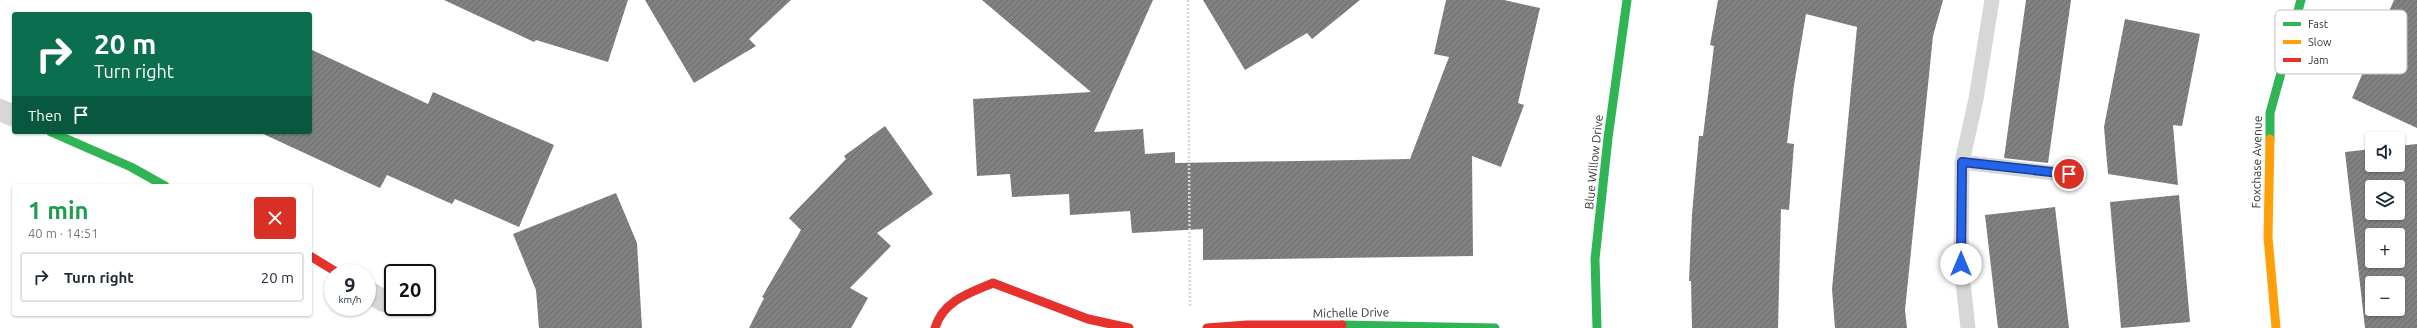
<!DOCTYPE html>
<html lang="en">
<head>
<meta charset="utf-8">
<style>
	:root { --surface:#fff; --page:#f6f6f7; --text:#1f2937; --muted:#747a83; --line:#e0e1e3 }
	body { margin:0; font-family:Ubuntu,sans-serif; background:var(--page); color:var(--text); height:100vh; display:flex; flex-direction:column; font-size:15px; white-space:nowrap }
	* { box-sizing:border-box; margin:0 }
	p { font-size:13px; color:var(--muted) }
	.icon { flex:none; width:22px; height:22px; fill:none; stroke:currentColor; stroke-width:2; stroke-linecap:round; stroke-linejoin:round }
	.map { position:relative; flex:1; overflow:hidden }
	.sheet { position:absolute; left:12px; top:184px; width:300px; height:132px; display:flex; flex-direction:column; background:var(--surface); border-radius:4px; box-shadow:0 1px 3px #0004 }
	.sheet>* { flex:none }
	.guide { position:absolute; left:12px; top:12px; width:300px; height:122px; border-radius:4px; box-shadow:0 1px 3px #0004; background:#0b6e4f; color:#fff; overflow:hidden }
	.tools { position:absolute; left:2365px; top:132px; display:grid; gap:8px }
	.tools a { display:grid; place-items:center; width:40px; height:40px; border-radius:4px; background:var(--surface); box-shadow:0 1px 3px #0004; font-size:20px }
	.speed { position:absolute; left:324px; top:264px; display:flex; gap:8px; font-size:20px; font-weight:700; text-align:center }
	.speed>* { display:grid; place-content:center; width:52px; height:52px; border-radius:50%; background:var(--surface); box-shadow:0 1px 3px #0004; line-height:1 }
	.speed small { font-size:10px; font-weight:400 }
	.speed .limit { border:2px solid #111; border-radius:6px; background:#fff; color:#111 }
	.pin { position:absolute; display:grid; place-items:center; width:34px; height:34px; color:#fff; margin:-17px; border:2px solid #fff; border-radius:50%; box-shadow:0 1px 4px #0007 }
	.me { position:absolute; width:44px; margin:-22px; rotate:0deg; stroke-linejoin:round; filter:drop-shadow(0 0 3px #0008) }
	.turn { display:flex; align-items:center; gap:14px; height:84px; padding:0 16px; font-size:18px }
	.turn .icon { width:52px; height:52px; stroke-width:2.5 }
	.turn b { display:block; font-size:28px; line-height:34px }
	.then { display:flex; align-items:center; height:38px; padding:0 16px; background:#0003; gap:8px; font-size:15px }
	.round { display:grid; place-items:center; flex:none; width:42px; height:42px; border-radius:4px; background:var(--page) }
	.head { display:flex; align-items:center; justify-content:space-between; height:68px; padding:0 16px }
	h1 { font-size:24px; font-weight:600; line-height:30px; color:#1e9e55 }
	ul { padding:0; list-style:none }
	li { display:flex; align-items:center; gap:12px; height:50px; margin:0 8px 6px; padding:0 8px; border:2px solid var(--line); border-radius:4px }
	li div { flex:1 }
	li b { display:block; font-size:15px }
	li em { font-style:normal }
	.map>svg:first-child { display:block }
	.building { fill:url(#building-hatch); fill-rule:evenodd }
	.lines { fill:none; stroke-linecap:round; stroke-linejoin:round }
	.path { stroke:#d6d6d6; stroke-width:2.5; stroke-dasharray:2 2; stroke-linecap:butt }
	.lane { stroke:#d7d7d7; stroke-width:15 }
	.street { stroke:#d7d7d7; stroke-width:22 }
	.fast { stroke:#30b455; stroke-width:9 }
	.slow { stroke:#ff9f0a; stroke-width:9 }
	.jam { stroke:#e5322d; stroke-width:9 }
	.route-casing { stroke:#184099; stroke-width:10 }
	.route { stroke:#2563eb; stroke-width:7 }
	.labels { text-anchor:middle; stroke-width:4; stroke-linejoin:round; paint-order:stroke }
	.street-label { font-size:12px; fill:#333; stroke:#fff }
	.key { fill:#fff; stroke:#c2c2c2; stroke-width:1 }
	.key-label { font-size:11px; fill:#333 }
</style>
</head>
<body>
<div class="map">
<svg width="2417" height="328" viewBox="0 0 2417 328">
	<defs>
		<pattern id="building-hatch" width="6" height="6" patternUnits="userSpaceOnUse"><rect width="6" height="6" fill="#818181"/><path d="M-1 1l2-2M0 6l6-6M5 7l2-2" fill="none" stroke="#6a6a6a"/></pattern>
	</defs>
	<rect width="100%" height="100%" fill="#fff"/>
	<path class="building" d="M444,0H628L608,62L536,40L534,42Z
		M645,0H791L749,39L756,46L694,83Z
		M982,0H1153L1094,132L1143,129L1145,154L1175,152V163L1410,159L1449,57L1434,54L1446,0H1504L1540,8L1518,103L1524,105L1501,167L1472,156L1473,256L1203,260V229L1132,233L1130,211L1070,215L1069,194L1012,197L1010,174L977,176L973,99L1091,92Z
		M1203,0H1360L1312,39L1307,33L1245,70Z
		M1718,0H1943L1933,36L1905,310L1907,328H1835L1832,289L1857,27L1806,14L1794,85L1787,143L1794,144L1789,210L1781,209L1778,328H1692L1691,281H1689L1692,214L1699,136H1703L1714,46L1710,45Z
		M2026,0H2071L2048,163L2004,158Z
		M2394,0H2417V128L2352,98Z
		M2125,19L2200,34L2182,126L2173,125L2178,185L2108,174L2104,127Z
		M310,49L428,104L433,92L554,145L519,227L455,199L452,204L387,175L380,188L259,132H310Z
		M885,126L933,194L877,233L891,246L850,288L868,298L851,328H749L764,298L762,297L801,230L789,218L846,159L844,156Z
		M2417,144V328H2365L2345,152L2372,149V165H2398V146ZM2372,187H2398V213H2372ZM2372,235H2398V261H2372ZM2372,283H2398V309H2372Z
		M616,193L637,243L642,328H539L536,290L513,234Z
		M2179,195L2190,322L2121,328L2110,202Z
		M2055,207L2069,328H1998L1985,215Z"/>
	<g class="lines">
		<path class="path" d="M1188,0L1190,306"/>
		<path class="lane" d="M1962,162L2069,175
			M1968,328L1961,264L1962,162L1976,99L1992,0"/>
		<path class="street" d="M0,110L14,116
			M367,291L384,301"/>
		<path class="fast" d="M51,132L131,167L165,186
			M2270,139V113L2301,0
			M1342,325L1495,328
			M1597,328L1595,259L1608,138L1627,0"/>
		<path class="slow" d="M2270,139L2268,237L2276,328"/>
		<path class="jam" d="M310,256L338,273
			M935,328C943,301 969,293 993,283L1088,319L1129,328
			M1207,328L1247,325H1342"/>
	</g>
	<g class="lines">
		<g class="route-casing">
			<path id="route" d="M1961,264L1962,162L2069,174"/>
		</g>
		<use href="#route" class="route"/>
	</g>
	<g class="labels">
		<g class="street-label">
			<text transform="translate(1594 162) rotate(-84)" y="4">Blue Willow Drive</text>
			<text transform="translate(2257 162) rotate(-89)" y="4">Foxchase Avenue</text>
			<text transform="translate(1351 313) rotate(-1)" y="4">Michelle Drive</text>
		</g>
	</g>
	<rect x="2275" y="10" width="132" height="64" rx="6" class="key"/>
	<rect x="2283" y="22" width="18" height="4" fill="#30b455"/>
	<rect x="2283" y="40" width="18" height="4" fill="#ff9f0a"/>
	<rect x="2283" y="58" width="18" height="4" fill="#e5322d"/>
	<g class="key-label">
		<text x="2308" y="28">Fast</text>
		<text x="2308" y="46">Slow</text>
		<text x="2308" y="64">Jam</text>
	</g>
</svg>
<div class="tools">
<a><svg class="icon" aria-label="sound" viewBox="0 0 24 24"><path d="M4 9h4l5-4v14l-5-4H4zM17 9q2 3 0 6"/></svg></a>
<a><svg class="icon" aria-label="layers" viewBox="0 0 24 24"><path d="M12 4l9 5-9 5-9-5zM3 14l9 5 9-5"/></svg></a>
<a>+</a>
<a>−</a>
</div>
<div class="speed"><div>9<small>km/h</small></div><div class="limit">20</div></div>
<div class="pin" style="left:2069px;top:174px;background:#d93025"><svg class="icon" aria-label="arrive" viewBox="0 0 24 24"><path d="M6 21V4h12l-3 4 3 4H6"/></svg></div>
<svg class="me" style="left:1961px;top:264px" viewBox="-20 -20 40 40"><circle r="19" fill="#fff"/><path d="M0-13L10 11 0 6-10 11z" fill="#2563eb"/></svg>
<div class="guide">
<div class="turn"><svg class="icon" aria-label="right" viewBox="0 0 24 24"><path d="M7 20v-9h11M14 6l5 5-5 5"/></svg><div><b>20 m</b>Turn right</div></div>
<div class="then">Then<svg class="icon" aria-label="arrive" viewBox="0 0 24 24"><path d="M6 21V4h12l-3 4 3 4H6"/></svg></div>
</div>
<section class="sheet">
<div class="head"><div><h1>1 min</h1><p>40 m · 14:51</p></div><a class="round" style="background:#d93025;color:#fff"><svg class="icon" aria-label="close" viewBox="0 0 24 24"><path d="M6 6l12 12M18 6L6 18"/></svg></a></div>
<ul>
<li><svg class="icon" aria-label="right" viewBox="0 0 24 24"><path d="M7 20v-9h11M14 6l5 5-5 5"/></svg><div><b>Turn right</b></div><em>20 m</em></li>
</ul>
</section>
</div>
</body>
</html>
